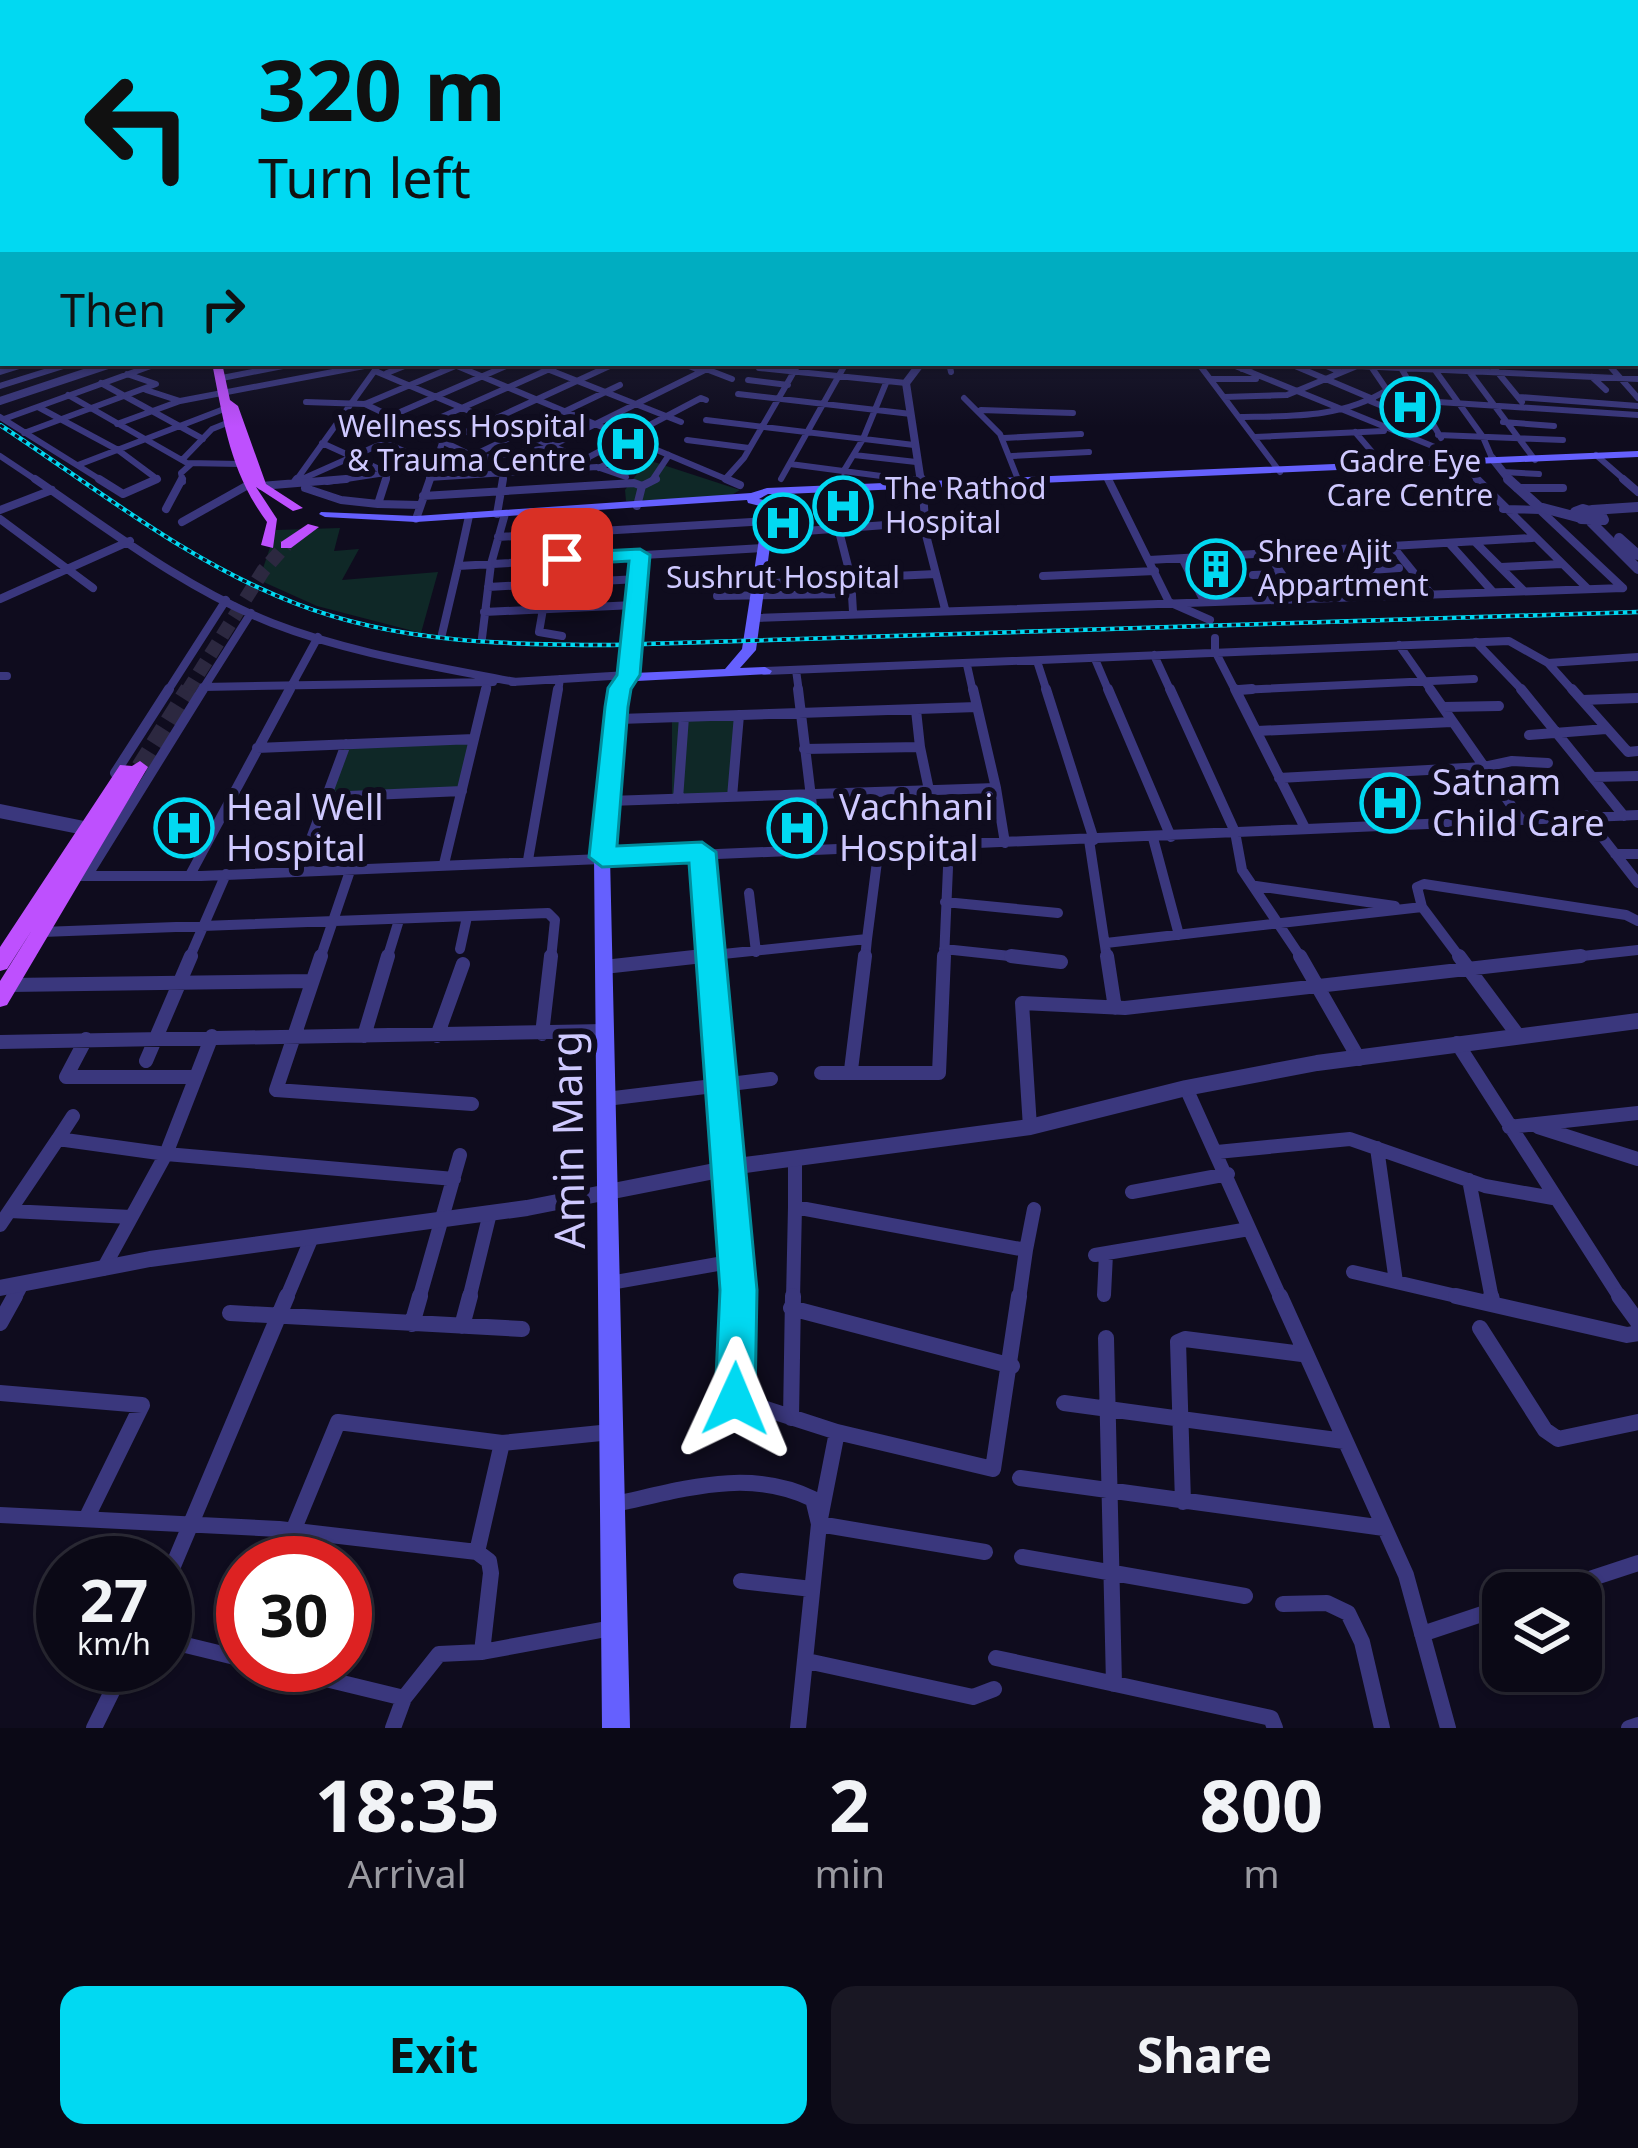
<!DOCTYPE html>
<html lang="en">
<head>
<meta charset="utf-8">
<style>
	:root { --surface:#0b0916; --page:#191723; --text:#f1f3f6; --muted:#9a9aa1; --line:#2b2a35; --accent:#01d9f2 }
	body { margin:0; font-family:"Noto Sans",sans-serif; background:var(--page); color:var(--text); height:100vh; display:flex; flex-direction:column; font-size:45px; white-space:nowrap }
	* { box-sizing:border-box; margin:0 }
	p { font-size:39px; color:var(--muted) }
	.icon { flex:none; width:66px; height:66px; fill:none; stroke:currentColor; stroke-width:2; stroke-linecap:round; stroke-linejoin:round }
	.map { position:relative; height:1728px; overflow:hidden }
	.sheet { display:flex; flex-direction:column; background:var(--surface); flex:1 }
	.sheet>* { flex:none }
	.guide { position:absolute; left:0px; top:0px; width:1638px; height:366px; box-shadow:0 3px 9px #0004,0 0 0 3px var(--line); background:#01d9f2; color:#111; overflow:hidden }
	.controls { position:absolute; left:1482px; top:1572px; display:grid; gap:24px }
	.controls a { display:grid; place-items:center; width:120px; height:120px; border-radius:24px; background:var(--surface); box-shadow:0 3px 9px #0004,0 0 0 3px var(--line); font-size:60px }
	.speed { position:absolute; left:36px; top:1536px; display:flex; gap:24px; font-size:60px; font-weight:700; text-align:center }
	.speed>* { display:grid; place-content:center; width:156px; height:156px; border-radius:50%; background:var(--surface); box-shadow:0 3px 9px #0004,0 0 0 3px var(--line); line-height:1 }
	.speed small { font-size:30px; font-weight:400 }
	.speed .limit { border:18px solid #d22; background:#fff; color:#111 }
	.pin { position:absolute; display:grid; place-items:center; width:102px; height:102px; color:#fff; margin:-51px; border-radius:24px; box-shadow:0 6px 18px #0006 }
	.me { position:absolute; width:132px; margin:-66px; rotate:1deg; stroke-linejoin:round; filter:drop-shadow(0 0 9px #0008) }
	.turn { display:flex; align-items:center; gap:42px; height:252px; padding:0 60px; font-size:54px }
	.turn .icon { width:156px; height:156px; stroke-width:2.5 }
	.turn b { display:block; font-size:84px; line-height:102px }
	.then { display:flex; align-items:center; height:114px; padding:0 60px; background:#0003; gap:24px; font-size:45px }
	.eta { display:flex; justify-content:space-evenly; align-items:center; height:204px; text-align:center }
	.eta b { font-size:72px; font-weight:700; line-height:84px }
	.button { display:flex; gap:24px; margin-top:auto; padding:24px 60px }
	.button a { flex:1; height:138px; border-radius:24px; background:var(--accent); color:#111; font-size:48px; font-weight:700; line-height:138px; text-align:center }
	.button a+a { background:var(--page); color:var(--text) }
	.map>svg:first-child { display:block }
	.green { fill:#0f2827 }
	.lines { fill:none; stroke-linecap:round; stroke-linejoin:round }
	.primary-tunnel-far1 { stroke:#2c2840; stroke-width:14; stroke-dasharray:14 8; stroke-linecap:butt }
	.primary-tunnel { stroke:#2c2840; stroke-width:18; stroke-dasharray:18 9; stroke-linecap:butt }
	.minor-far5 { stroke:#3a377d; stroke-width:4.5 }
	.minor-far4 { stroke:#3a377d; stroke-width:6 }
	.minor-far3 { stroke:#3a377d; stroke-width:8 }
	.minor-far2 { stroke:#3a377d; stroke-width:10 }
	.minor-far1 { stroke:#3a377d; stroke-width:14 }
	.minor { stroke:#3a377d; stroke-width:16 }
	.tertiary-far3 { stroke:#3a377d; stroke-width:8 }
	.tertiary-far2 { stroke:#3a377d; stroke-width:10 }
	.tertiary-far1 { stroke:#3a377d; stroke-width:14 }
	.tertiary { stroke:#3a377d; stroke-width:16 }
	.secondary { fill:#6560fe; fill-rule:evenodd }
	.primary { fill:#be50fe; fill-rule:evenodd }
	.rail-casing { stroke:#01d9f2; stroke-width:4.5 }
	.rail { stroke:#0f0c1e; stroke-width:3; stroke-dasharray:4.5; stroke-linecap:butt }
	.route { fill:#01d9f2; stroke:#018d9d; stroke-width:3 }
	.labels { text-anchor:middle; stroke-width:12; stroke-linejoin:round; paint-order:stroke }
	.far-poi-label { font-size:30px; fill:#cfc9ff; stroke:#0f0c1e }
	.poi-label { font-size:36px; fill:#cfc9ff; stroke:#0f0c1e; text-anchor:start }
	.near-street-label { font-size:42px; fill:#cfc9ff; stroke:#0f0c1e }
</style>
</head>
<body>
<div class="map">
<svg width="1638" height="1728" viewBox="0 0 1638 1728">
	<rect width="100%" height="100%" fill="#0f0c1e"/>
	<path class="green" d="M654,462L740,490L728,497L626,501L625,490L645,463Z
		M340,528L334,551L359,549L342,580L438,572L421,633L317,606L259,580L276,530Z
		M739,715L732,797L672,799V717Z
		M474,739L462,791L326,797L346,744Z"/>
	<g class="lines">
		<path class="primary-tunnel-far1" d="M187,692L263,571L286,545"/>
		<path class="primary-tunnel" d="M140,767L189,689"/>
		<path class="minor-far5" d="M1635,268L1638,263"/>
		<path class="minor-far4" d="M450,363L733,482
			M532,363L681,422
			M681,363L702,371
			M949,363L951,372
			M1198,363L1280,472
			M1228,363L1447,452
			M1288,363L1373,399
			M1320,363L1340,372
			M1490,363L1522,402
			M1607,363L1638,398
			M1400,366L1441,438
			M1432,366L1483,437L1492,458
			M759,368L906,383
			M706,369L732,379
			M1242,369L1264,363
			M1468,370L1535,460
			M375,371L585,460
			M0,372L29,363
			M387,373L412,363
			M1592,377L1606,390
			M222,378L298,363
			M1211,379H1256
			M748,380L788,385
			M101,383L203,439
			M0,386L73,363
			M146,390L180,401
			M738,394L911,414
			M68,395L187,463L240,464
			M1224,397L1287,395L1357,366L1638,379
			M1519,397L1638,406
			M964,398L1000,434L1019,482
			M1370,401L1434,427
			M1423,401L1638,415
			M306,402L365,404L460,364
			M365,404L475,457
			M38,407L118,450L157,479L150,482
			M981,410L1073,413
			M391,416L513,363
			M0,417L104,482
			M1241,417C1292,416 1342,418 1387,390L1370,365
			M4,419L159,363
			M706,420L914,445
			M1503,422L1554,426
			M117,424L180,401L380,363
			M1355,432L1385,467
			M24,433L156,384L127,374
			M364,433L430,463
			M1438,435L1563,440
			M1255,437L1384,431
			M1004,438L1081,434
			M687,440L749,448
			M322,443L388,473L385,482
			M476,454L620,385
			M854,455L916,462
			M1596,455L1627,482
			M0,456L39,482
			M1012,456L1089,452
			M1454,456L1480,482
			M182,460L212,429L227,423
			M586,463L589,457L701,398L706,400
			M790,464L919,481
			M78,465L224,409
			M599,468L642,445
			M843,472L863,439L886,383
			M1503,472L1539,474
			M1107,477L1110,482
			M429,478L597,467L626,477
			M726,478L744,458L799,363
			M781,479L846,363
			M300,480L563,363
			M183,482L181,473L191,464
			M295,482L378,366
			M327,482L547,448L719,363
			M429,482L442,443L616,363
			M502,482L504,470
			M651,482L669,455"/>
		<path class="minor-far3" d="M35,479C111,531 186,589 272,623C349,653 434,666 515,682
			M99,479L123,494L157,479
			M726,479L740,485
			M905,479L919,481
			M1108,479L1169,602L1210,620
			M1477,479L1588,589
			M1623,479L1638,492
			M294,483L297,479
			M261,486L346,479
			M642,486L656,479
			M305,488L341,500L378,504L386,479
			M1517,488H1563
			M923,492L926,535L945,609
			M423,496L634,483L642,486L637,506
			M378,504L420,505
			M166,509L182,479
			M1503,509L1540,510L1623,588
			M0,510L52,490
			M560,511L539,632L562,636
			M497,514L503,479
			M469,516L458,566L763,548
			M0,519L93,588
			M416,519L430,479
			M182,522L248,485
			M765,534L926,522
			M498,537L767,521
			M1475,542L1524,591
			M1449,543L1493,592
			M1393,547L1431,594
			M1353,550L1391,595
			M1269,555L1298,598
			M1149,560L1532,538
			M1183,560L1204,601
			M1501,567L1562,564
			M1370,570L1399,568
			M702,574L760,572
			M1253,575L1281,574
			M1043,576L1155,571
			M758,584L851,578L830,496
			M488,587L638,579
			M717,596L845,594
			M0,599L130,541
			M484,612L634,605
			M853,612L851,578L936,574
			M754,618L1623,588
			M442,634L458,566
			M482,638L491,564L505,514
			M1215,638V651L1236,692
			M1476,642L1524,692
			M1399,645L1432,692
			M1154,655L1171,692
			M1095,659L1109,692
			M1037,661L1047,692
			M1548,663L1638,657
			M967,665L973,692
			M796,670L799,692
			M765,671L1509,641L1548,663L1574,692
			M0,676H7
			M628,677L640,555
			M512,682L628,675
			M203,687L493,682
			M1239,690L1474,679
			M167,692L226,600
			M201,692L251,613
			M288,692L318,637
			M486,692L488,683
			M558,692L560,679"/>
		<path class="minor-far2" d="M798,689L817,847
			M1046,689L1094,840
			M1108,689L1171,837
			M1170,689L1235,832L1242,870L1302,959
			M1235,689L1305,828
			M1430,689L1520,818
			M1521,689L1624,816
			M1572,689L1628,752L1638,751
			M1239,690L1252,689
			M1582,700L1638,698
			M1443,707L1499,706
			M916,710L920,747
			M619,719L977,707
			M1257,731L1452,722
			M1529,735L1606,729
			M257,748L474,739
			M804,749L920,747L929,790
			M1592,777L1638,776
			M119,778L115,773L169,689
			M1279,778L1484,767L1512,761L1548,763
			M996,788L1005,843
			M326,797L462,791
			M732,797L739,715
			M678,799L684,717
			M609,801L996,788L973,689
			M1585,815L1638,883
			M1153,838L1179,935
			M1089,840L1107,959
			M702,852L711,959
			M1615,854H1638
			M528,860L558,689
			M444,864L486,689
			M299,871L346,744
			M190,875L290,689
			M74,876H201L1638,815
			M87,876L203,689
			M1256,886L1395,906
			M749,893L756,952
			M945,902L1058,913
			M42,932L548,913L555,920L551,959
			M1106,943L1422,907
			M460,949L467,917
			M944,949L1038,959
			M189,959L226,874
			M320,959L351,868
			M387,959L399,920
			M675,959L867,939L879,846
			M865,959L867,939
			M944,959L949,845
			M1461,959L1422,907L1417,887L1424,884L1626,915L1638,921
			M1555,959L1638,950"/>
		<path class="minor-far1" d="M321,956L276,1090L472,1104
			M1011,956L1061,962
			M1107,956L1115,1008
			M1300,956L1359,1059
			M1459,956L1517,1034
			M604,967L703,956
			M9,985L312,981
			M542,1034L551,956
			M364,1036L388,956
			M437,1036L463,964
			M86,1039L66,1077H194
			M0,1042L605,1031
			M1457,1043L1621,1299
			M146,1061L191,956
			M851,1070L865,956
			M821,1073H939L944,956
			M1186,1088L1281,1299
			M606,1099L771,1079
			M1030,1127L1022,1003L1125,1008L1581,956
			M1509,1127L1638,1113
			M1538,1127L1638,1159
			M58,1139L73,1116
			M1377,1148L1396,1282
			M1217,1152L1350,1139L1485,1186L1553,1198
			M795,1159V1207L1026,1250L1034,1209
			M1469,1180L1492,1299
			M1132,1192L1228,1174
			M10,1211L131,1217
			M0,1225L58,1139L166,1154L454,1179
			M1095,1255L1249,1229
			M735,1261V1299
			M103,1269L166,1154L212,1036
			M1353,1272L1469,1299
			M610,1283L735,1261L710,956
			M1104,1295L1106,1254
			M14,1299L22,1284
			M286,1299L312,1237
			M419,1299L460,1155
			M469,1299L490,1213
			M793,1299L795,1207
			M1019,1299L1026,1250"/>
		<path class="minor" d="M735,1296V1399L837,1432L993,1469L1019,1296
			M1280,1296L1406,1575L1448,1728
			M1456,1296L1627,1335L1638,1333
			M1491,1296L1493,1304
			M1619,1296L1638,1322
			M791,1308L1012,1366
			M230,1313L522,1329
			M0,1323L15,1296
			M412,1324L420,1296
			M462,1326L470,1296
			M1480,1328L1545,1430L1558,1439L1638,1422
			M1106,1338L1114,1684
			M0,1393L142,1405L86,1519
			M1064,1403L1344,1441
			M791,1418L793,1296
			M837,1432L819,1524L985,1552
			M1020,1478L1384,1528
			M1183,1502L1178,1342L1185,1339L1302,1354
			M615,1504C681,1490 749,1467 813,1499L819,1524L798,1728
			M0,1515L279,1529L477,1552L489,1561L491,1573L482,1652L612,1628
			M293,1531L338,1422L502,1443L611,1432
			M477,1552L502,1443
			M1022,1557L1245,1596
			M741,1581L812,1589
			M165,1585L287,1296
			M1547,1593L1638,1563
			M1283,1604L1327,1603L1348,1613L1362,1642L1382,1728
			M1422,1634L1503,1607
			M165,1640L243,1659
			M996,1658L1271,1718L1275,1728
			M807,1661L973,1697L994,1689
			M268,1665L404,1698
			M94,1728L125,1665
			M393,1728L404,1698L439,1654L482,1652
			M1629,1728L1638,1725"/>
		<path class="tertiary-far3" d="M921,363L906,383L921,482
			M0,401L114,363
			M1492,458L1511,482"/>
		<path class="tertiary-far2" d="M921,479L923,492
			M1508,479L1539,507L1577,517
			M1583,509L1601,514L1604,520L1581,519L1575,512Z
			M1592,510L1638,507
			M1591,522L1638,569
			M1619,538L1638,555"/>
		<path class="tertiary-far1" d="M0,811L84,828"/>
		<path class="tertiary" d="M0,1288L150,1259L527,1208L745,1165L1030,1127L1186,1088L1317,1063L1638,1021"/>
		<path class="secondary" d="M1635,227H1638V231H1635Z
			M1638,451V457L785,494L789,499L775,509L756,650L740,668L765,667L772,671L770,674L637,681L630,687L626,710L610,857L630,1728H602L594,857L616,685L634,673L725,669L742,649L764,507L748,503L747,500L416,522L325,517L319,514L321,512L416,516L751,493L767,488ZM768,494H774L777,498L773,502L759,499Z"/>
		<path class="primary" d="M0,308L3,309V316L0,315Z
			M212,363H222L230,400L238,406L266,484L303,508L293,511L256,487L277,519L273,548L261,545L267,522C230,472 224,423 212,363Z
			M308,524L319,527L291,548H281V542Z
			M140,761L148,767L7,1005L0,1007V981L32,930L7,969L0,971V947L120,765L132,766Z"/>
		<g class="rail-casing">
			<path id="rail" d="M0,425C96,488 189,563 297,604C398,643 507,645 613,645L1638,612"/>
		</g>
		<use href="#rail" class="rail"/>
	</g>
	<linearGradient id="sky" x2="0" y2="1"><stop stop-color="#080710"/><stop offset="0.43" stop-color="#31344c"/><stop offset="1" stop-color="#31344c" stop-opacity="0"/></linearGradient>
	<rect width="1638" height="427" fill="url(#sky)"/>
	<path class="route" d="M640,549L650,555L640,675L631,689L628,707L617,846L702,842L716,852L757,1290L755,1399L749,1413L735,1419L721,1413L715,1399L720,1290L689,863L602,867L589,857L605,707L608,688L617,675L629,561L562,565L552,559L562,553Z"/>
	<defs>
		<g id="hospital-ring" transform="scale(3)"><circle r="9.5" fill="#0f0c1e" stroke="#01d9f2" stroke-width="1.5"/><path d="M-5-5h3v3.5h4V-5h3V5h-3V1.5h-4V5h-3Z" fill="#01d9f2"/></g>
		<g id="building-ring" transform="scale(3)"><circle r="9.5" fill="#0f0c1e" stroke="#01d9f2" stroke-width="1.5"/><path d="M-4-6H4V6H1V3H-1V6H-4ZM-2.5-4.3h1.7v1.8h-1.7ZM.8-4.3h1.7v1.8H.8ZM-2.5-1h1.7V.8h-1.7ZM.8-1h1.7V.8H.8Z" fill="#01d9f2"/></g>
	</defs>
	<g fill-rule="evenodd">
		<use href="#hospital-ring" x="1410" y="407"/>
		<use href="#hospital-ring" x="628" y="444"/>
		<use href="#hospital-ring" x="843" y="506"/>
		<use href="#hospital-ring" x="783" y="523"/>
		<use href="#building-ring" x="1216" y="569"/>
		<use href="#hospital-ring" x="1390" y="803"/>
		<use href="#hospital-ring" x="184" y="828"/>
		<use href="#hospital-ring" x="797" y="828"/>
	</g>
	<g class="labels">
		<g class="far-poi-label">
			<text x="586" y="437" text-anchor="end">Wellness Hospital<tspan x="586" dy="34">&amp; Trauma Centre</tspan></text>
			<text x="1410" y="472">Gadre Eye<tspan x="1410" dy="34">Care Centre</tspan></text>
			<text x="885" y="499" text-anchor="start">The Rathod<tspan x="885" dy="34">Hospital</tspan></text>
			<text x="1258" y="562" text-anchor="start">Shree Ajit<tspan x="1258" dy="34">Appartment</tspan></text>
			<text x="783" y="588">Sushrut Hospital</text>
		</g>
		<g class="poi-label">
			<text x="1432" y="795">Satnam<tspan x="1432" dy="41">Child Care</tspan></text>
			<text x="226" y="820">Heal Well<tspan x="226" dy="41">Hospital</tspan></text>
			<text x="839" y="820">Vachhani<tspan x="839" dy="41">Hospital</tspan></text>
		</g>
		<g class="near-street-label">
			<text transform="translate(568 1140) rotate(-91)" y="15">Amin Marg</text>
		</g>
	</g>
</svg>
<div class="controls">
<a><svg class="icon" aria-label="layers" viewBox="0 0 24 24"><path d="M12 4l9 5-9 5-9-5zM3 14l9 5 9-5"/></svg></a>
</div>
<div class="speed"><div>27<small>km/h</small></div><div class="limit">30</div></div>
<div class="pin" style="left:562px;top:559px;background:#d93025"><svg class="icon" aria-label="arrive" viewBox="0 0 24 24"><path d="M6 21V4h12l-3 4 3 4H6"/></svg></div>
<svg class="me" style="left:735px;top:1399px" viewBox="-20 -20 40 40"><path d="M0-17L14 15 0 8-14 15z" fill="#01d9f2" stroke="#fff" stroke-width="4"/></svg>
<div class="guide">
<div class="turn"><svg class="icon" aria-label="left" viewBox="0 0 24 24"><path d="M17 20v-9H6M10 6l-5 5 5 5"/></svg><div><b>320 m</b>Turn left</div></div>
<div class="then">Then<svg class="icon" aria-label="right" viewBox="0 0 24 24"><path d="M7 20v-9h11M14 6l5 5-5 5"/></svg></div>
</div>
</div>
<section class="sheet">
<div class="eta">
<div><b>18:35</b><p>Arrival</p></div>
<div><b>2</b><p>min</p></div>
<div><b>800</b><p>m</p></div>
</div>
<div class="button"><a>Exit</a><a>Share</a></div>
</section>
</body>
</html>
